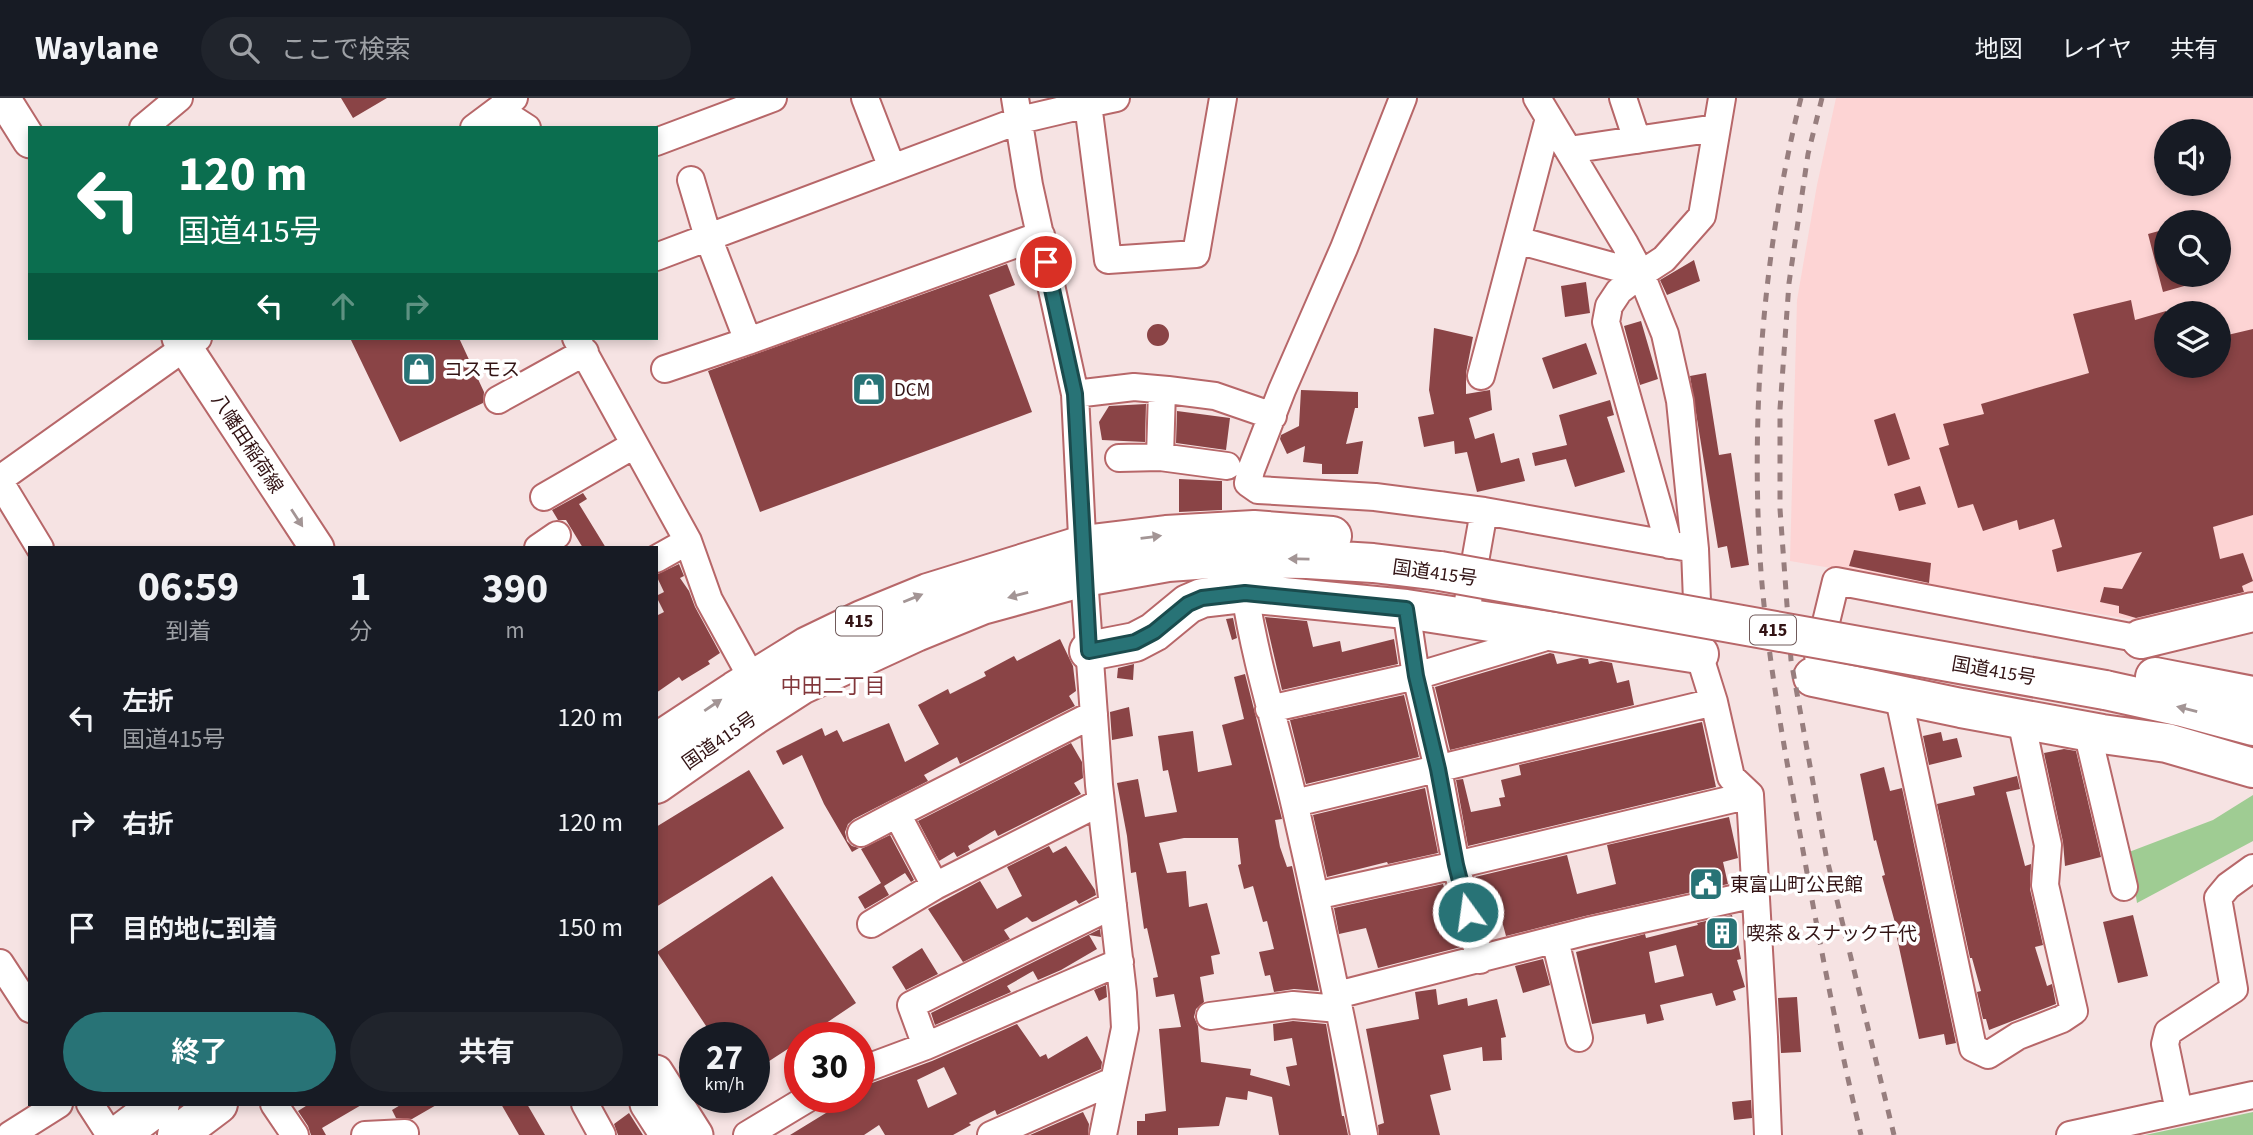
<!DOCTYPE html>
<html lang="ja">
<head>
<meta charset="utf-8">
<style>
	:root { --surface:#171b24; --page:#20242c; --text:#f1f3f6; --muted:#9ea1a6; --line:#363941; --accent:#287376 }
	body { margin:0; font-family:"Source Sans 3","Noto Sans JP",sans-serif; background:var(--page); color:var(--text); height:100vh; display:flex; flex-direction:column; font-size:26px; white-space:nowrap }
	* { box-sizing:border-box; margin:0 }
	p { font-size:23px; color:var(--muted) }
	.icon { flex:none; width:38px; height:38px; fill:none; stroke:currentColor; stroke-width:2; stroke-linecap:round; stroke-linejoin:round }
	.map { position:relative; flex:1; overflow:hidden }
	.panel { position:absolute; left:28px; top:448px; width:630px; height:560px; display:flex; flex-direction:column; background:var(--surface); border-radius:0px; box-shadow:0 4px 10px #0003 }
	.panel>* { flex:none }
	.guide { position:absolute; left:28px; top:28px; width:630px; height:214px; border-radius:0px; box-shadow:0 4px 10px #0003; background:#0b6e4f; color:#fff; overflow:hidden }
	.fabs { position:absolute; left:2154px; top:21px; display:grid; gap:14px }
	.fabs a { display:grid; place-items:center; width:77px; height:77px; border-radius:50%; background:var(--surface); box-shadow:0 4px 10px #0003; font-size:35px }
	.speed { position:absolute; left:679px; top:924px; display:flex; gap:14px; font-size:35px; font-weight:700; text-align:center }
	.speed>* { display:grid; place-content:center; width:91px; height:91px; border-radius:50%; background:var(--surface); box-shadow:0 4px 10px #0003; line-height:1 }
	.speed small { font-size:18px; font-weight:400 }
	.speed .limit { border:10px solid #d22; background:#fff; color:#111 }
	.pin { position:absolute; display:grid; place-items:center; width:60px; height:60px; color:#fff; margin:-30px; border:4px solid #fff; border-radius:50%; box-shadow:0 2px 7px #0007 }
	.me { position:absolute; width:77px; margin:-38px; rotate:346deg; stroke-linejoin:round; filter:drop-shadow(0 0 5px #0008) }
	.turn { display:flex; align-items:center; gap:24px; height:147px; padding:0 35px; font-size:32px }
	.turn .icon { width:91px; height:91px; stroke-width:2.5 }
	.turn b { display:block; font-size:49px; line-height:60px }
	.lanes { display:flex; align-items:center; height:66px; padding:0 35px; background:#0003; justify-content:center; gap:35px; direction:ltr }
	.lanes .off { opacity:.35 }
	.eta { display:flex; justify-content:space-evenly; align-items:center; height:119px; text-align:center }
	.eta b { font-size:42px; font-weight:700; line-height:49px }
	.action { display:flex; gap:14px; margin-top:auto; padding:14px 35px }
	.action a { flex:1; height:80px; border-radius:42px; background:var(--accent); color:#fff; font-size:28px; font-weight:700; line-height:80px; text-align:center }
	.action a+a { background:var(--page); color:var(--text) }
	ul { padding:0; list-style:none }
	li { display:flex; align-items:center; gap:21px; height:105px; padding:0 35px }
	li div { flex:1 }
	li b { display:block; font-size:26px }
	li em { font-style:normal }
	header { display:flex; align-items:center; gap:42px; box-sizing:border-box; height:98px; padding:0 35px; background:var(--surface); border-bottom:2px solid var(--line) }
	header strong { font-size:33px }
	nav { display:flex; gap:38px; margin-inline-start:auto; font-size:24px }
	.search { width:490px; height:63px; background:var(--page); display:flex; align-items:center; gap:18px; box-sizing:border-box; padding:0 24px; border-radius:38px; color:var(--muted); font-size:26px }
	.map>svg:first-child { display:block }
	.built { fill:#fdd4d4; fill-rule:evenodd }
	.green { fill:#9fcc93 }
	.building { fill:#8a4446; fill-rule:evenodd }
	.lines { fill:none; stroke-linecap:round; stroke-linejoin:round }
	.minor-casing { stroke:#b76769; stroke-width:30 }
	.major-casing { stroke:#b76769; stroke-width:37 }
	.highway-casing { stroke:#b76769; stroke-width:42 }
	.minor { stroke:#fff; stroke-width:26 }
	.major { stroke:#fff; stroke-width:33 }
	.highway { stroke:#fff; stroke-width:38 }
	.rail { stroke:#977e7e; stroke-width:5; stroke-dasharray:9 9; stroke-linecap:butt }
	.highway-bridge-casing { stroke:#b76769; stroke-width:42; stroke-linecap:butt }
	.highway-bridge { stroke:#fff; stroke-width:38 }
	.oneway { fill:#a39595 }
	.route-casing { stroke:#1a4b4d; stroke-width:18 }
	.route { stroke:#287376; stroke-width:12 }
	.labels { text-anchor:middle; stroke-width:7; stroke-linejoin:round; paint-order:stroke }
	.shield { fill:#fff; stroke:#705a5a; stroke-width:2 }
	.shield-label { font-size:18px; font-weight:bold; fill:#321314 }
	.poi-label { font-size:19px; fill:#321314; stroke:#fff; text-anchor:start }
	.street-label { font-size:19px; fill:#321314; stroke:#fff }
	.neighbourhood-label { font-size:21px; fill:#82373b; stroke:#fff }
</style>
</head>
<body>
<header>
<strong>Waylane</strong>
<div class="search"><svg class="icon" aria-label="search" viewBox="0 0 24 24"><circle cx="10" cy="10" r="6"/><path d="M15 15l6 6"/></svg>ここで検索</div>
<nav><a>地図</a><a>レイヤ</a><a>共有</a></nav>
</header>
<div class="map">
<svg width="2253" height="1037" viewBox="0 0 2253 1037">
	<rect width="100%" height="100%" fill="#f6e3e3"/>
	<path class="built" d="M1836,0H2253V498L2152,525L1790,463L1797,202L1817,87ZM2166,33H2219V86H2166ZM2166,124H2219V177H2166ZM2166,215H2219V268H2166Z"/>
	<path class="green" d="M2253,697V743L2137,805L2129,754L2213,722Z
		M2253,1014V1037H2145Z"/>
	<path class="building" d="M341,0H387L353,20Z
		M2166,131V177H2209V181L2163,194L2148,136Z
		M1694,162L1700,183L1667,197L1660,182Z
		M1007,166L1015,187L989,197L1032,314L760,414L708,273Z
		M1586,184L1590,215L1565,219L1561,188Z
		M2131,202L2135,222L2166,213V268H2219V239L2253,231V417L2213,429L2220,461L2243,455L2253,483L2242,488L2244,494L2136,520L2119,515V508L2100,504L2104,489L2122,491L2142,454L2057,474L2052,452L2062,449L2054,421L2019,432L2017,422L1983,433L1973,406L1958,410L1939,350L1949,347L1943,326L1984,316L1981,306L2089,275L2073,216Z
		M1641,223L1658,281L1640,287L1624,228Z
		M1147 237a11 11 0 1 1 22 0a11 11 0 1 1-22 0Z
		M1434,230L1473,239L1466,275V296L1490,292L1492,312L1469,320L1475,341L1494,335L1501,365L1519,360L1525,383L1477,394L1467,354L1455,356L1454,343L1424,349L1418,319L1434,316L1429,292Z
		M350,240H459L484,294L483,305L400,344Z
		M1586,245L1597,276L1553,291L1542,260Z
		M1706,275L1719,357L1731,355L1749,467L1731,470L1727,448L1718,450L1690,278Z
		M1301,292L1358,294V310H1355L1346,346L1363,343L1358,376H1322V366L1303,364L1305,348L1287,356L1280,341L1281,337L1299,328Z
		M1610,302L1614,317L1607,319L1625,374L1575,389L1566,361L1535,368L1532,355L1567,347L1559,317Z
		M1146,306L1145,344L1102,342L1099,324L1109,308Z
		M1177,313L1230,320L1226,352L1176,345Z
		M1895,315L1910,361L1888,368L1874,322Z
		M1179,381L1222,383V412L1179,414Z
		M1920,388L1926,406L1899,413L1894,396Z
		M583,395L587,401L579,406L606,450H583L566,422H558L552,412Z
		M1854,452L1931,465L1929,485L1849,468Z
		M679,466L684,478L680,480L689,493L695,509L720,555L708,563L710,566L682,583L679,579L656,595V518L664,514L656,498L664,494L656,477Z
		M1265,519L1307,523L1313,549L1340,543L1342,554L1394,541L1398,566L1282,592Z
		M1233,520L1237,540L1232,542L1226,521Z
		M1060,541L1073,568L1076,593L1069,598L1075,608L960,666L957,659L924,677L928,683L854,721L848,726L845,734L847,743L852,748L859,750L852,754L824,706L802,657L783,667L776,653L822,630L825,638L837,632L843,644L889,625L905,664L939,646L918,607L948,591L950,596L986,578L984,574L1014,558L1017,563Z
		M1550,555L1554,556L1557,566L1581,560L1588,561L1589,566L1601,563L1612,565L1617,585L1629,582L1634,607L1450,652L1435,589Z
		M1134,566L1133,582L1117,580L1118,570Z
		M1245,576L1282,721L1275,722L1280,749L1287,769L1292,768L1319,893L1294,891L1274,894L1270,877L1265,878L1259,854L1274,851L1267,823L1263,824L1253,788L1244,791L1238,767L1241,766L1238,740H1184L1159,745L1167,775L1186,773L1189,809L1207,805L1220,856L1211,858L1214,876L1200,879L1204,904L1196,911L1194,919L1198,928L1201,964L1251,971L1250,977L1290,988L1286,969L1297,967L1292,940L1274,943L1273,926L1293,923L1326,926L1342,1018H1344L1348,1037H1279L1272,999L1248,993L1247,1002L1226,999L1219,1028L1178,1030V1037H1137V1023H1145V1016L1166,1013L1159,931L1181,929L1174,896L1156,899L1153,880L1158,879L1147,830L1144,831L1136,774L1131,775L1127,738L1117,685L1138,681L1145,719L1177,714L1168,672L1163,673L1158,638L1193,633L1198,674L1232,667L1222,627L1244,621L1234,579Z
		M1404,597L1419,659L1306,686L1290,622Z
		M1129,609L1133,638L1112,642L1110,614Z
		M1702,624L1716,689L1468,748L1456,682L1463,681L1471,714L1501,708L1499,700L1505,699L1501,682L1521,677L1519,667Z
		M1941,634L1943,643L1957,640L1962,659L1929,667L1923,638Z
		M1071,645L1082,664L1083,680L1074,685L1081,696L998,738L995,732L968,748L970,752L957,759L954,754L939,763L918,723Z
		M2064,651L2076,653L2101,759L2065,768L2063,744L2044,655Z
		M1884,669L1890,693L1902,690L1956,945L1946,947L1944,936L1919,941L1897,840L1899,839L1882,778L1885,777L1876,742L1874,743L1860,676Z
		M749,672L784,730L656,809V729Z
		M2017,678L2020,691L2006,694L2025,768L2031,766L2030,791L2043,847L2035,849L2047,888L2052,886L2056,906L1989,932L1986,921H1983L1977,894L1981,893L1972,860H1970L1937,706L1975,697L1973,689Z
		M1425,690L1438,755L1388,766L1387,764L1327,779L1313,717Z
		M1729,719L1738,760L1723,764L1728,786L1585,818L1506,838L1495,797L1481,801L1475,779L1567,757L1577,796L1616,786L1607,747Z
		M890,737L914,782L911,784L905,775L884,788L889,797L865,811L858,799L881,785L861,751Z
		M1049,748L1053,755L1066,748L1095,792L1096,797L1079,806L1076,802L1036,823L1032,824L1027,819L1004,832L1010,841L963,864L928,811L980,783L997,811L1022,798L1007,769Z
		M772,778L856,905L804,940H800V943L754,973V940H714L657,854Z
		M1443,786L1461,849L1378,870L1366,830L1339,836L1334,810Z
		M1732,817L1741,861L1737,862L1745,889L1733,893L1736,902L1716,908L1712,895L1660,907L1664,922L1647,926L1645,916L1592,926L1576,854L1645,836L1646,840L1698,827L1697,825ZM1676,847L1684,878L1655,885L1649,854Z
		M2133,817L2148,878L2118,885L2103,824Z
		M1100,831L1101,839L1089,837L1097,851L1061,872L1038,882L1033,873L1007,888L1011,894L935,927L931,915Z
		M922,850L938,876L906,892L892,869Z
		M1543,861L1550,887L1523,895L1515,868Z
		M1106,887L1107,899L1099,903L1094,892Z
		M1436,891L1438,907L1467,900L1468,908L1497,901L1506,939L1501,940L1502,962L1483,963L1482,949L1443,957L1451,992L1430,997L1440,1037H1379L1378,1027L1384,1025L1366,931L1419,921L1415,894Z
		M1797,899L1801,954L1781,955L1778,900Z
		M1017,926L1040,959L1046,956L1048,961L1087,938L1102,964L1101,971L997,1017L995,1012L969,1025L971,1027L953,1037H885L879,1027L864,1037H790L852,999H859V995L865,991L864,988L932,963ZM944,969L957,996L928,1010L917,982Z
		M1751,1002L1752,1020L1734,1022L1732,1004Z
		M309,1006H363L322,1030L326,1037H311L308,1028L298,1013Z
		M402,1006H438L412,1021L396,1020L392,1012Z
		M501,1006H527L545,1037H519Z
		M1083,1014L1089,1026L1088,1037H1030Z
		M629,1015L643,1037H618L614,1026Z"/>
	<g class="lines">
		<g class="minor-casing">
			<path id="minor" d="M865,0L892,70
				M1015,0L1029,87L1075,296L1084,479L1099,687L1123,895L1125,930L1103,1037
				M1116,0L1088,6L1108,162L1196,156L1223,0
				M1403,0L1344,150L1282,292L1251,372L1248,385L1258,392L1375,399L1484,413L1695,451
				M1537,0L1625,146L1641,176L1665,236L1680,303L1695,451L1699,556L1714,604L1731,679L1750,697L1764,939L1768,1037
				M1623,0L1637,42
				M499,12L527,30
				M143,30L179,0
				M474,30L514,0
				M656,44L773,0
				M1569,52L1716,30
				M1517,142L1641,176
				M656,159L1020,22L1088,6
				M576,240L688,443L709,502L753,582
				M748,243L1041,137
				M665,271L748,243L708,139L691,82
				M1481,278L1549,20
				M1075,296L1134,289L1168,292L1215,298L1273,318
				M498,302L585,254
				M1160,359L1227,368
				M1119,360L1160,359L1162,292
				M0,381L198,240
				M0,384L40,450
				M544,399L634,347
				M1669,447L1606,224L1609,208L1619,193L1641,176L1664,161L1702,118L1722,0
				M538,450L557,437
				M656,461L688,443
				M1245,495C1256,568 1279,637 1295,708C1320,817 1343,927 1364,1037
				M1406,511L1416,578L1543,540L1548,535
				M1465,520L1484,413
				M1818,557L1836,483L2141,541
				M1898,596L1973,950L1988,957L2018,938L2062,921L2074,913L2045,787L2048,747L2021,622
				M1269,611L1416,578L1438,671L1456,767L1315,798
				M2087,633L2124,789
				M1295,705L1714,604
				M897,716L1094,616
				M861,735L897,716L935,788
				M871,826L935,788L1101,704
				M1555,842L1579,940
				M1480,862L1456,767L1750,697
				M0,865L30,911
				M1337,897L1588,833L1755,796
				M1210,918L1293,907L1339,911
				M926,948L911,907L1113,807
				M859,973L926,948L1120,864
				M90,1006L110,1037
				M274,1006L295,1037
				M585,1006L602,1037
				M2179,1013L2165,946L2168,934L2234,891L2218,800L2228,788L2253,770
				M10,1037L59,1006
				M365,1037L405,1035
				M747,1037L810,999
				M991,1037L1113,983
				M2070,1037L2253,997"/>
		</g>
		<g class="major-casing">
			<path id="major" d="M3,0L30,43
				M179,240L317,450
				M656,974L696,1037
				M647,1006L667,1037"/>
		</g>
		<g class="highway-casing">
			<path id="highway" d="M2141,541L2253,514
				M1089,553L1135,544L1154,534L1188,506L1202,500L1245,495L1406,511L1699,556
				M1813,579L1961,610L2102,636L2167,645L2253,670
				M2155,579L2253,598
				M2105,592L2182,609L2253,628
				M656,645L735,593L808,548L862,522L928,495L1083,447L1166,437L1254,432L1332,438
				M656,686L756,616L801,587L916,534L982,507L1084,479L1168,464L1223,460L1307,461L1373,465L1440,473
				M119,1037L160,1006
				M177,1037L218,1006"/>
		</g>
		<use href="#minor" class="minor"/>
		<use href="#major" class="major"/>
		<use href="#highway" class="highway"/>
		<path class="rail" d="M1801,0C1763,150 1750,319 1761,474C1768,562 1784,649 1800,736C1818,836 1837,937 1861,1037
			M1822,0L1808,56L1789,185L1780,311V411L1791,562L1826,757L1894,1037"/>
		<g class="highway-bridge-casing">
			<path id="highway-bridge" d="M1440,473L2105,592"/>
		</g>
		<use href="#highway-bridge" class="highway-bridge"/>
	</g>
	<defs><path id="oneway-solid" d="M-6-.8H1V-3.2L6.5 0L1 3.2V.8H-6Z" transform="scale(1.75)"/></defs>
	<g class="oneway">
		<use href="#oneway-solid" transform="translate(297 420) rotate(57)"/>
		<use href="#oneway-solid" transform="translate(1151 439) rotate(-7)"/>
		<use href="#oneway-solid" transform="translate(1299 461) rotate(-179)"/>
		<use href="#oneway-solid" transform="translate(1018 497) rotate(165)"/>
		<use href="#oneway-solid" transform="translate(913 500) rotate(-22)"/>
		<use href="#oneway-solid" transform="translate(713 607) rotate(-34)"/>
		<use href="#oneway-solid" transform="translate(2187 611) rotate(-166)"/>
	</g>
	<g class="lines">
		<g class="route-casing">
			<path id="route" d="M1046,164L1075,296L1089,553L1135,544L1154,534L1188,506L1202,500L1245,495L1406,511L1416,578L1438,671L1456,767L1468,814"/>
		</g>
		<use href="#route" class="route"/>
	</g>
	<defs>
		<g id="shop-square" transform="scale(1.75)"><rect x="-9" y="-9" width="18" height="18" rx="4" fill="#287376" stroke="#fff"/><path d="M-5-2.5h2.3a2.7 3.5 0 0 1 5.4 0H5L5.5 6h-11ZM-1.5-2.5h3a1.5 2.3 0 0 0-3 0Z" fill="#fff"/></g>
		<g id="civic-square" transform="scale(1.75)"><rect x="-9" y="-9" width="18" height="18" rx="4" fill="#287376" stroke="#fff"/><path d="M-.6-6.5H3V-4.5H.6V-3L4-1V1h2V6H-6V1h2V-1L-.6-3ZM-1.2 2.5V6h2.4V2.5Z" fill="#fff"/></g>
		<g id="building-square" transform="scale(1.75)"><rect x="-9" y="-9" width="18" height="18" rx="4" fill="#287376" stroke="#fff"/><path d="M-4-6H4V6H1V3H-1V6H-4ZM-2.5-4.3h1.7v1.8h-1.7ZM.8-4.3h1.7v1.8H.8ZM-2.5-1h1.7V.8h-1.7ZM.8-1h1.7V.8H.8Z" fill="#fff"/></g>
	</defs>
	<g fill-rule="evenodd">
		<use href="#shop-square" x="419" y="271"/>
		<use href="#shop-square" x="869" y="291"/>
		<use href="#civic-square" x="1706" y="786"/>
		<use href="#building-square" x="1722" y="835"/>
	</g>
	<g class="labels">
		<g class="shield">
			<rect x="836" y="508.5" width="46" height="29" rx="5"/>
			<rect x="1750" y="517.5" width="46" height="29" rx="5"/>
		</g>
		<g class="shield-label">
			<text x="859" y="529">415</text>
			<text x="1773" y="538">415</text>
		</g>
		<g class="poi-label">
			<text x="444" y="278">コスモス</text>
			<text x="894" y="298">DCM</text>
			<text x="1730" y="793">東富山町公民館</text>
			<text x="1746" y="842">喫茶＆スナック千代</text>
		</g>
		<g class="street-label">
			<text transform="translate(248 345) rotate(57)" y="7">八幡田稲荷線</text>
			<text transform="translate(1435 474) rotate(8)" y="7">国道415号</text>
			<text transform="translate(1994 572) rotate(10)" y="7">国道415号</text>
			<text transform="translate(719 642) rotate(-35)" y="7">国道415号</text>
		</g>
		<g class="neighbourhood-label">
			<text x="833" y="595">中田二丁目</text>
		</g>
	</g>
</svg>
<div class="fabs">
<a><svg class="icon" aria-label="sound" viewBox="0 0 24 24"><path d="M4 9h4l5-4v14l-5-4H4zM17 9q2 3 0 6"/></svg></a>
<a><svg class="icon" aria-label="search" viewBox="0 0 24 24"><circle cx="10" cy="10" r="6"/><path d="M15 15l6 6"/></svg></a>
<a><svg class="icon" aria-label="layers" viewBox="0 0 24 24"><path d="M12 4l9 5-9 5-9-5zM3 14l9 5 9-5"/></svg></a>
</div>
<div class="speed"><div>27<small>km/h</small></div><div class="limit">30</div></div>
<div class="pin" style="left:1046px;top:164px;background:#d93025"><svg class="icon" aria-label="arrive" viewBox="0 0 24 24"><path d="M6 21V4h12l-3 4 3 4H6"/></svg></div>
<svg class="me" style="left:1468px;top:814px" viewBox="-20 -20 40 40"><circle r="17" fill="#287376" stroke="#fff" stroke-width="3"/><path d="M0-11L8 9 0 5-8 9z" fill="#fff"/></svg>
<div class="guide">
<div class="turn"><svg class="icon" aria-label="left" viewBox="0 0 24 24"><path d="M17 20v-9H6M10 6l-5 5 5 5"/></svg><div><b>120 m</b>国道415号</div></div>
<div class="lanes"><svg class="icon" aria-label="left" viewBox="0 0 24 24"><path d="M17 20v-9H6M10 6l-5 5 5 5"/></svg><svg class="icon off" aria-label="ahead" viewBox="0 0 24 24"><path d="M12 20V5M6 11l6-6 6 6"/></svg><svg class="icon off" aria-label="right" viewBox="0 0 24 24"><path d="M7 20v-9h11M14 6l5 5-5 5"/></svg></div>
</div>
<section class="panel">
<div class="eta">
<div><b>06:59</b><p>到着</p></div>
<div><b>1</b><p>分</p></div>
<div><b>390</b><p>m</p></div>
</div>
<ul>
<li><svg class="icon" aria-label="left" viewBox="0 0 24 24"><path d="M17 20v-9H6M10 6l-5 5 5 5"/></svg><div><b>左折</b><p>国道415号</p></div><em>120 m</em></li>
<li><svg class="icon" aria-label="right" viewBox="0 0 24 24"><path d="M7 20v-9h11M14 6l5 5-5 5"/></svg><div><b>右折</b></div><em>120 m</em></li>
<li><svg class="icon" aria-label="arrive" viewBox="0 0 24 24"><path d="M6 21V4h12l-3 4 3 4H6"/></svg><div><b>目的地に到着</b></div><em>150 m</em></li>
</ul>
<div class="action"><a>終了</a><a>共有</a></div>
</section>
</div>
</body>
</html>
